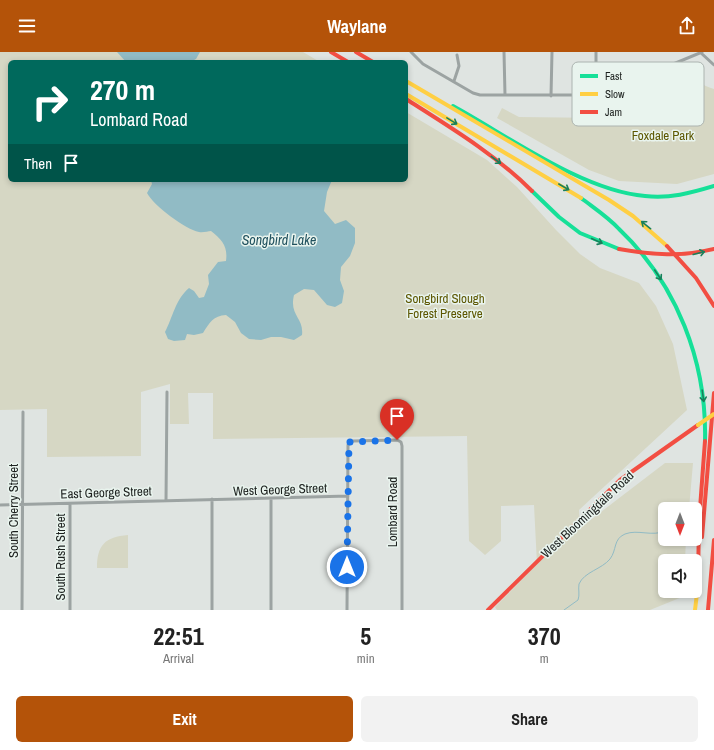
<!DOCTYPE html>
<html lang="en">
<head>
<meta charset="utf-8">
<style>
	:root { --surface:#fff; --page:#f2f2f2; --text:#222; --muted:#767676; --accent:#b45309 }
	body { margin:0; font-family:"Archivo Narrow",sans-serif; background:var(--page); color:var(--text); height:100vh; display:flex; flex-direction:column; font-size:15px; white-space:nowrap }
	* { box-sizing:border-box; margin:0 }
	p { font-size:13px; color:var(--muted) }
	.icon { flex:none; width:22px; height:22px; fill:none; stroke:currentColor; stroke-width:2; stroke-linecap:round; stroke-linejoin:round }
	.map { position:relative; height:558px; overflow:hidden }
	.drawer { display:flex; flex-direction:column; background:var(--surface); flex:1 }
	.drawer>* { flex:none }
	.hud { position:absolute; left:8px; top:8px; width:400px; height:122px; border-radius:6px; box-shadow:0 2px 6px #0003; background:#00695c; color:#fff; overflow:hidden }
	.needle { width:26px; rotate:180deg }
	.controls { position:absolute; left:658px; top:450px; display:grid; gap:8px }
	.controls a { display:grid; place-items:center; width:44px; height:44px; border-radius:6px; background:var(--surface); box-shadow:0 2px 6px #0003; font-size:20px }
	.pin { position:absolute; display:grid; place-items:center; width:34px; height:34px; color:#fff; margin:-41px -17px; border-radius:50% 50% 50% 0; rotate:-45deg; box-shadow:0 0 4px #0007 }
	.pin .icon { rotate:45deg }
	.me { position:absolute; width:44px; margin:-22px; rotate:0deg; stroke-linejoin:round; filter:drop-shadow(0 0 3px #0008) }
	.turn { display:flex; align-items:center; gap:14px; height:84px; padding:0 16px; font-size:18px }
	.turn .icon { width:52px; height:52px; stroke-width:2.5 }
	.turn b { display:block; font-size:28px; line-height:34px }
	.then { display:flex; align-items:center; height:38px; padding:0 16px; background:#0003; gap:8px; font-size:15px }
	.eta { display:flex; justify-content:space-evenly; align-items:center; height:68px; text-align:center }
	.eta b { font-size:24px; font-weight:700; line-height:28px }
	.button { display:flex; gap:8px; margin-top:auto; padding:8px 16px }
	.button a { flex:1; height:46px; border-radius:6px; background:var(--accent); color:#fff; font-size:16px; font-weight:700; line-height:46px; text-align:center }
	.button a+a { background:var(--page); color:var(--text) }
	header { display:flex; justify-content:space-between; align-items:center; height:52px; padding:0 16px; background:var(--accent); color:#fff; font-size:18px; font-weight:700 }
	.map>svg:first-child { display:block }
	.green { fill:#d6d7c4 }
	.water { fill:#91bbc5 }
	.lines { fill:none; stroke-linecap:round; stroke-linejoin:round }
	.stream { stroke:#91bbc5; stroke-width:1 }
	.street { stroke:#9ca3a2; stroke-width:3 }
	.fast { stroke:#16e098; stroke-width:4 }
	.slow { stroke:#ffcf43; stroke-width:4 }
	.jam { stroke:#f24e42; stroke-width:4 }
	.slow-bridge { stroke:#ffcf43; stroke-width:4 }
	.jam-bridge { stroke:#f24e42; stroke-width:4 }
	.oneway { stroke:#19805b }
	.route { stroke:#1a73e8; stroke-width:7; stroke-dasharray:0 12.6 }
	.labels { text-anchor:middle; stroke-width:3; stroke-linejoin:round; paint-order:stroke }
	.park-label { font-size:13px; fill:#5d5702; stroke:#e9f4ee }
	.street-label { font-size:13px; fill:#1c201e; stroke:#e9f4ee }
	.water-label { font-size:14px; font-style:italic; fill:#20515e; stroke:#e9f4ee }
	.key { fill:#e9f4ee; stroke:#acb4b0; stroke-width:1 }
	.key-label { font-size:11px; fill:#1c201e }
</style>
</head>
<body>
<header><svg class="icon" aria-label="menu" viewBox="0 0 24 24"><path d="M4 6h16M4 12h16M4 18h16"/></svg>Waylane<svg class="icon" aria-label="share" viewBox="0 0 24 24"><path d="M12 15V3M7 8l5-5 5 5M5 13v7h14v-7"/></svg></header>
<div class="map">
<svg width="714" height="558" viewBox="0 0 714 558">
	<rect width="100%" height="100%" fill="#dfe4e1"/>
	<path class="green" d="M0,0H303L320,10H10V128H406V60L487,108L517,135L556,178L580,202L600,216L639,231L656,254L673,292L687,358L579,458L580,476L665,411H693L689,457H665V487H686L685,509H665V539H682V545L650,558H497L495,555L537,512L534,453L501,454V489L485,503L469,489L467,384L213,387V341H188L189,372H170V332L141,340V404L47,405V357L0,358Z
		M686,13C691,25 702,34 714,37V122L677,132L619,129L589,118L497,66L502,56L519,65L604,66L603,50C613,49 622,48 631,44C651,36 665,19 686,13Z
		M128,483V516H97C97,493 105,485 128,483Z"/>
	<path class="water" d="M117,0H200L196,7L190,10H126Z
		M151,128H332L327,140L324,159L335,172L346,168L355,176V191L350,204L341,215L340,228L344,239L342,251L335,255L327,253L314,238L304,237L294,243C289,264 304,265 302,283L294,288L281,285H271L261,288L249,287L241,281L235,270L226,263C213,264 210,270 203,281L194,283L187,282L185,288L174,289L168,287L165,280C173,265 175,248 189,236L194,239L199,246L204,245L209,232L208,223L218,210L226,209C228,194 222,188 211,179C208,179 203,181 199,180C185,177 154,154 147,141L152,132Z"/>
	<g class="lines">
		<path class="stream" d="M564,558L578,548C580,543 578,537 579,532C584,520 602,517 610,507C617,498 613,487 625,482C638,477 652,485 665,479"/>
		<path class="street" d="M411,0L423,12L473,41L480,43H615L628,40L640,34L666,15L702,0
			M504,0L505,43
			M701,1L714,13
			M454,29L459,14L457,3
			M551,44L552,0
			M596,44V0
			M166,449L167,340
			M0,453L348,444
			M22,558L23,360
			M70,558V452
			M212,558V447
			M271,558V447
			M347,558L348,393L353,389L397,388L401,390L402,394V558"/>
		<path class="fast" d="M453,54C508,84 583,139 645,144C669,147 691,141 714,134
			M532,139L559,165L580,181L619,197
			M581,146C594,156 608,165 619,177C677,232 707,310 705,389"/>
		<path class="slow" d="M406,29L609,148L633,164L667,194
			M406,42L581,146
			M695,558L699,525"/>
		<path class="jam" d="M331,0L348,10
			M356,0L373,10
			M406,47C450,75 495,102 532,139
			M667,194L696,226L714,254
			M702,485L714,341
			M698,528L699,470L705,389
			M488,558L620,428L698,373
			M708,558L714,488"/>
		<path class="slow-bridge" d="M698,373L714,362"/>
		<path class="jam-bridge" d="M619,197C652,203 682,205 714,197"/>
	</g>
	<defs><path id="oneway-shaft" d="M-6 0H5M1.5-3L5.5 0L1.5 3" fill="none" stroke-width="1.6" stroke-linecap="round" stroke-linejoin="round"/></defs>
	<g class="oneway">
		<use href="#oneway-shaft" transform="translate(452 69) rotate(31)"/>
		<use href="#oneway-shaft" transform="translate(496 108) rotate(37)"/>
		<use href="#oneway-shaft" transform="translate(564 135) rotate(30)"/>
		<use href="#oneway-shaft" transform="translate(646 173) rotate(-141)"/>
		<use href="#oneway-shaft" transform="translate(597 189) rotate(24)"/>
		<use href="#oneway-shaft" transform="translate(699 201) rotate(-14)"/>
		<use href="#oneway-shaft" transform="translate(658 223) rotate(56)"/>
		<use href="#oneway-shaft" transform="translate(703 344) rotate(82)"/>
	</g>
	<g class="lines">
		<path class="route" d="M347,515L349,390L397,388"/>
	</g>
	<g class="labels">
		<g class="park-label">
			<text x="663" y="88">Foxdale Park</text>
			<text x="445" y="251">Songbird Slough<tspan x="445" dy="15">Forest Preserve</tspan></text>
		</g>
		<g class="street-label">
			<text transform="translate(280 437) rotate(-2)" y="5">West George Street</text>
			<text transform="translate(106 440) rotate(-2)" y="5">East George Street</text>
			<text transform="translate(13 459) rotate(-90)" y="5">South Cherry Street</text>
			<text transform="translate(392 460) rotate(-90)" y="5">Lombard Road</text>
			<text transform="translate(587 462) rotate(-43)" y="5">West Bloomingdale Road</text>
			<text transform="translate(60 505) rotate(-90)" y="5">South Rush Street</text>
		</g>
		<g class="water-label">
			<text x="279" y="193">Songbird Lake</text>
		</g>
	</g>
	<rect x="572" y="10" width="132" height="64" rx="6" class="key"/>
	<rect x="580" y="22" width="18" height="4" fill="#16e098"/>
	<rect x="580" y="40" width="18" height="4" fill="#ffcf43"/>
	<rect x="580" y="58" width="18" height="4" fill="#f24e42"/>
	<g class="key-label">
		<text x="605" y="28">Fast</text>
		<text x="605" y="46">Slow</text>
		<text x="605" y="64">Jam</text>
	</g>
</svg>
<div class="controls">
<a><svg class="needle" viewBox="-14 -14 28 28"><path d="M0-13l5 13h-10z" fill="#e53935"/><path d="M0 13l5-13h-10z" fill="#767676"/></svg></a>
<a><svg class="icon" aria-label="sound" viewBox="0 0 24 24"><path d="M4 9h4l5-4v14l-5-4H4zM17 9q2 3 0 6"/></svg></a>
</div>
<div class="pin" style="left:397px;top:388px;background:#d93025"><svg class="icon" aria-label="arrive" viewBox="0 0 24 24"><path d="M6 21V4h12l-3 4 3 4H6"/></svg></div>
<svg class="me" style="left:347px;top:515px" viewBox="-20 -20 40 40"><circle r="17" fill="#1a73e8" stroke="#fff" stroke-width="3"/><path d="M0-11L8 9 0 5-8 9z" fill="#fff"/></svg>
<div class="hud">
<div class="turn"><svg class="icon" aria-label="right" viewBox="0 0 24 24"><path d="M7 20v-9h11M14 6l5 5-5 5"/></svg><div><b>270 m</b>Lombard Road</div></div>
<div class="then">Then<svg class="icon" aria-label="arrive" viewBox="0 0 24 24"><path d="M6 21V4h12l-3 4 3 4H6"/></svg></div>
</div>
</div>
<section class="drawer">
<div class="eta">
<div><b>22:51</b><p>Arrival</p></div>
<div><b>5</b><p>min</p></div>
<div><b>370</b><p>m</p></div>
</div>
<div class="button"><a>Exit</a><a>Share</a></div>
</section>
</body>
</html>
